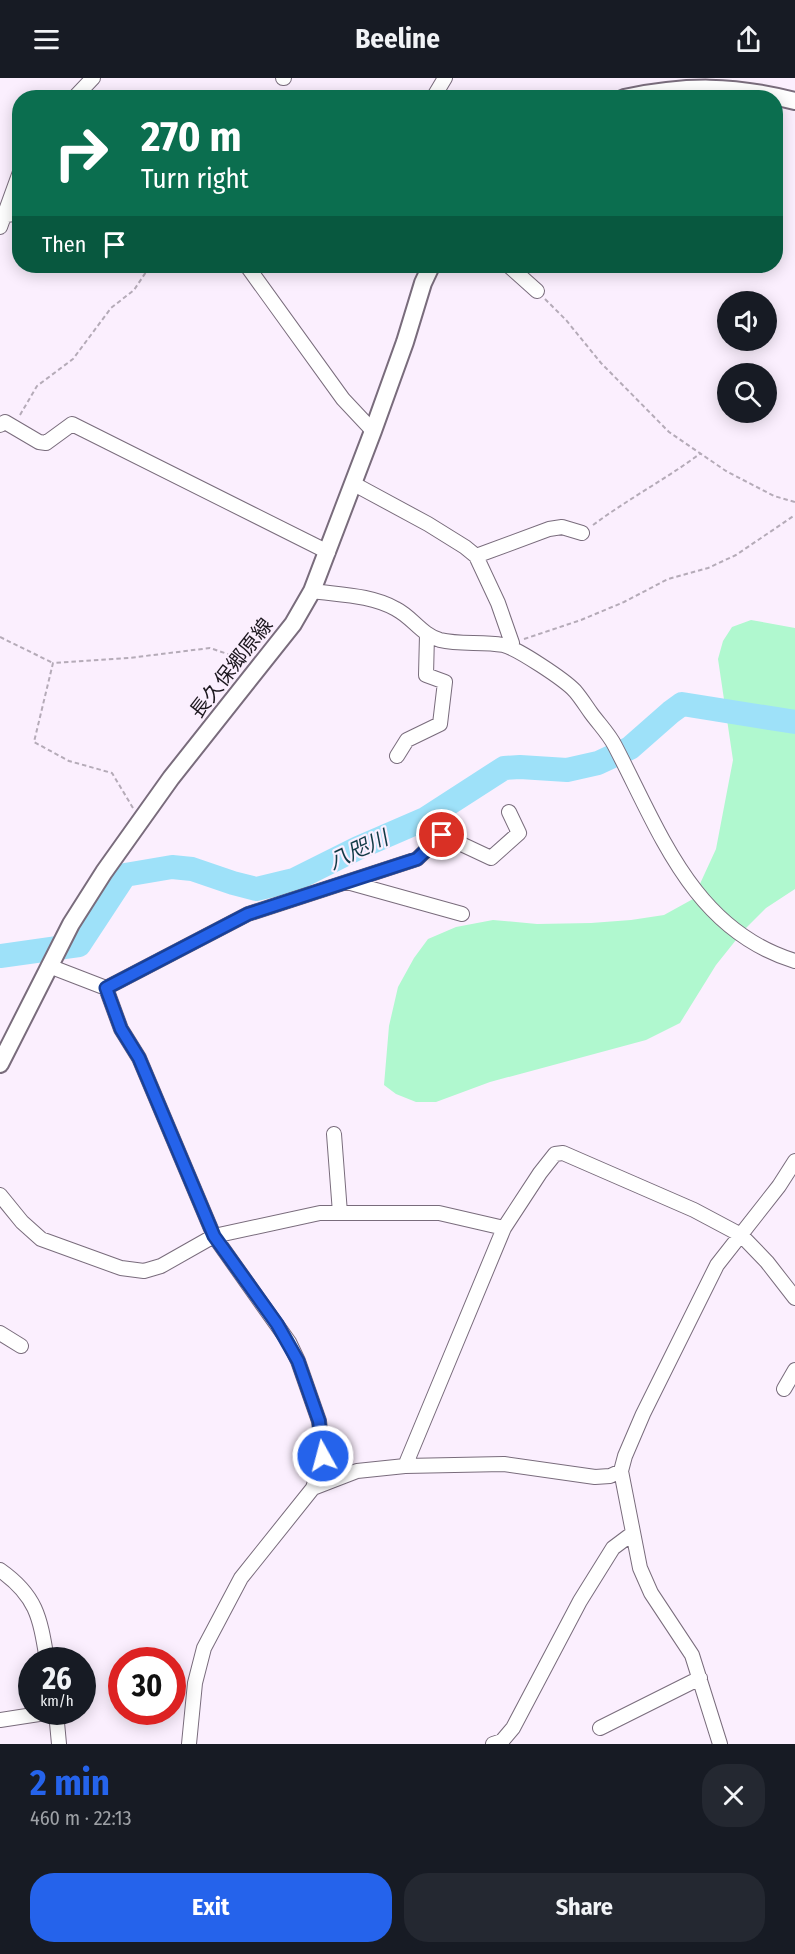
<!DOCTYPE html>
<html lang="en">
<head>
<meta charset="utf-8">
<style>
	:root { --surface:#171b24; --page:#242831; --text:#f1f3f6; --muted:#9ea1a6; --accent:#2563eb }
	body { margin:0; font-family:"Fira Sans Condensed","Noto Sans JP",sans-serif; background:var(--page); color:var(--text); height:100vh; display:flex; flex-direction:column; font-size:22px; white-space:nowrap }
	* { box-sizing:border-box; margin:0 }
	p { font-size:20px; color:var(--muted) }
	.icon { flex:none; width:33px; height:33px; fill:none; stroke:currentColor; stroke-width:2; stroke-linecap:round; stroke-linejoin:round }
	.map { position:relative; height:1666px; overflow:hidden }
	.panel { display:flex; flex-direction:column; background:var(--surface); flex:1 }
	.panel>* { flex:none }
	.guide { position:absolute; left:12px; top:12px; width:771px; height:183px; border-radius:24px; box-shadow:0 3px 15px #0003; background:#0b6e4f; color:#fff; overflow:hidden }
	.buttons { position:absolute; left:717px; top:213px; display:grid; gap:12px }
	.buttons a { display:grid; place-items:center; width:60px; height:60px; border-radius:50%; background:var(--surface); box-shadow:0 3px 15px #0003; font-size:30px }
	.speed { position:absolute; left:18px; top:1569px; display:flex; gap:12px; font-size:30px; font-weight:700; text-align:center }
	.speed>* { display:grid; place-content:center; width:78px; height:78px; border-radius:50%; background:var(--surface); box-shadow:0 3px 15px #0003; line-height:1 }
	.speed small { font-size:15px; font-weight:400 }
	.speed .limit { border:9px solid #d22; background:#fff; color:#111 }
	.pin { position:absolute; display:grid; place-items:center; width:51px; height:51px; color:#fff; margin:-26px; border:3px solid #fff; border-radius:50%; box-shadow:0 2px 6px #0007 }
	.me { position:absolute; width:66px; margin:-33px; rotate:353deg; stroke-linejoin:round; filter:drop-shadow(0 0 4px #0008) }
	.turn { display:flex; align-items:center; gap:21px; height:126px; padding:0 30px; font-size:27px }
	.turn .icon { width:78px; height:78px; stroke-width:2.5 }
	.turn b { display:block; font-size:42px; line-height:51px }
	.then { display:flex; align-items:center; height:57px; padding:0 30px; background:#0003; gap:12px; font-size:22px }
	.round { display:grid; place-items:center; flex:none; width:63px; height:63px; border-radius:24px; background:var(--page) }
	.summary { display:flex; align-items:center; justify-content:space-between; height:102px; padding:0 30px }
	h1 { font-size:36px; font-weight:700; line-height:45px; color:var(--accent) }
	.button { display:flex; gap:12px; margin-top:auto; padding:12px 30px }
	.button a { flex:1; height:69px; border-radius:24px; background:var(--accent); color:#fff; font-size:24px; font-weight:700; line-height:69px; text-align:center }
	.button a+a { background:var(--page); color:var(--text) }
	header { display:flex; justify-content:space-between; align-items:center; height:78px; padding:0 30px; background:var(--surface); font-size:27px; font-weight:700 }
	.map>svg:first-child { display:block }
	.green { fill:#b0f8cf }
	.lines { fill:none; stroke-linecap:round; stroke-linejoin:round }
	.river { stroke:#9ee1f9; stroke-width:24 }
	.minor-casing { stroke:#796c7c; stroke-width:16 }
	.major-casing { stroke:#796c7c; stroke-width:20 }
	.path { stroke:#b5abb8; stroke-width:2; stroke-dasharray:4.5 3; stroke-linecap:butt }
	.minor { stroke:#fff; stroke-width:14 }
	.major { stroke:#fff; stroke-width:16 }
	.route-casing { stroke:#184099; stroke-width:15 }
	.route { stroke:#2563eb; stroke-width:10 }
	.labels { text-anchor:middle; stroke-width:4.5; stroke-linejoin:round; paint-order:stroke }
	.street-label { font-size:20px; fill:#1c171e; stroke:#fbeffe }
	.water-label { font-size:21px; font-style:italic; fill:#113a46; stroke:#fbeffe }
</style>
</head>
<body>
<header><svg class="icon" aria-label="menu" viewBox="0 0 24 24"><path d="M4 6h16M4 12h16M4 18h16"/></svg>Beeline<svg class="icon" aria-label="share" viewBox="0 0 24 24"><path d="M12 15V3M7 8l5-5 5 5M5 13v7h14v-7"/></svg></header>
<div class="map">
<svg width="795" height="1666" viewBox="0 0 795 1666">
	<rect width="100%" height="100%" fill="#fbeffe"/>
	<path class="green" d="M751,542L795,550V811L766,830L744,852L716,887L680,945L646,962L490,1004L436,1024H416L396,1016L384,1007L389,948L398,909L414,880L428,861L456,849L493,842L537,846L591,845L631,842L664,837L693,821L716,771L733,682L718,581L723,563L732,549Z"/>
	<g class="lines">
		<path class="river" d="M0,878L79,867L125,797L172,789L192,791L233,805L256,811L294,802L358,770L425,741L504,690L520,689L567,692L598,685L630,670L671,634L682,626L795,644"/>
		<g class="minor-casing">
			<path id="minor" d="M283,0H284
				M74,20L93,0
				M433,20L445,0
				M0,138L20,135
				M0,149L20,94
				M247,188L343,321L373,353
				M509,188L537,213
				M0,347L5,344L39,364L46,365L72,346L328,474
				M354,406L428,446L465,469L476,478L498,525L512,565
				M476,478L549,451L562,449L582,455
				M312,513C341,517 371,517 396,531C412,539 422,557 440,562C460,567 483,563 503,567C517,570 565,602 575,613C581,620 586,628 591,635C599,646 609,656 615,668C660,754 693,852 795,883
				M397,678L407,662L440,646L445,604L426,597L427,557
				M347,804L462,836
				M49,888L106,910L121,951L139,980L214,1158L289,1264L298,1283L319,1343L323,1378L313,1410L241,1500L204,1570L195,1605L189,1666
				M106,910L248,836L417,781L442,757L491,780L519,755L509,734
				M334,1056L340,1135
				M0,1117L22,1144L41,1161L121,1190L144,1193L161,1188L214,1158L320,1135H439L504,1150
				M0,1255L21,1268
				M784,1311L795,1292
				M405,1388L504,1150L540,1095L555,1076L563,1075L694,1132L741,1157L767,1184L795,1220
				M621,1393L640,1490L651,1515L692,1577L720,1666
				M313,1410L357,1393L405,1388L504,1386L595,1399L610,1398L621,1393L625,1378L643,1336L717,1187L779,1108L795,1083
				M0,1492C37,1518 40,1540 47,1582
				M56,1634L59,1666
				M0,1642L52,1634
				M600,1650L700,1600
				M493,1666L502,1663L513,1650L580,1523L613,1470L633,1455"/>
		</g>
		<g class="major-casing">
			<path id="major" d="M624,20C686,7 733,7 795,23
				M0,986L71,846L104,794L171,700L293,546L312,513L373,353L405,264L423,205L431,188"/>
		</g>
		<path class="path" d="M545,221L566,242L601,285L669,354L726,393L774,418L795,424
			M20,337L37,308L73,281L111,230L134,212L150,188
			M593,447C628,421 666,401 701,375
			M0,559L53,585
			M524,561L581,542L624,524L668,501L708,490L736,477L795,437
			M133,730L112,695L69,683L34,664L53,585L129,580L210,570L245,582"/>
		<use href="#minor" class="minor"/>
		<use href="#major" class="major"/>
	</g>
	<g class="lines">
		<g class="route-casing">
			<path id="route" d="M323,1378L319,1343L298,1283L277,1246L214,1158L139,980L121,951L106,910L248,836L417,781L442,757"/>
		</g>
		<use href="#route" class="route"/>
	</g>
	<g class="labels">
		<g class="street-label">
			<text transform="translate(231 590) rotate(-52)" y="7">長久保郷原線</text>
		</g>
		<g class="water-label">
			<text transform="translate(358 772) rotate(-25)" y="7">八咫川</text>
		</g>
	</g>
</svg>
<div class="buttons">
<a><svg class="icon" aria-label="sound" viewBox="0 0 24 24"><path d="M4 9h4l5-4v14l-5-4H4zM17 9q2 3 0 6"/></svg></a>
<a><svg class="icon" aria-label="search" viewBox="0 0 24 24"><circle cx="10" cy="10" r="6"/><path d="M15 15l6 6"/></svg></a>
</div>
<div class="speed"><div>26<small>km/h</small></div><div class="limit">30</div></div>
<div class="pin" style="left:442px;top:757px;background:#d93025"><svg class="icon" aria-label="arrive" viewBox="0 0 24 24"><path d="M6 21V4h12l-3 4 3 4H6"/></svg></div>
<svg class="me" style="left:323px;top:1378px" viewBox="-20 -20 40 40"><circle r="17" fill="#2563eb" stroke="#fff" stroke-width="3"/><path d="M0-11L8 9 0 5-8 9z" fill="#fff"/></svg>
<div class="guide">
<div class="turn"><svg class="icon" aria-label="right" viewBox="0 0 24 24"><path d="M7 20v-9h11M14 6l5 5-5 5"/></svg><div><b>270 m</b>Turn right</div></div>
<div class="then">Then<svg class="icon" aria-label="arrive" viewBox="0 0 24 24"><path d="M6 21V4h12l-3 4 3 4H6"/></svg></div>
</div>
</div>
<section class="panel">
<div class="summary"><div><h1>2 min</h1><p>460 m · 22:13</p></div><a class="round"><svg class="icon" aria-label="close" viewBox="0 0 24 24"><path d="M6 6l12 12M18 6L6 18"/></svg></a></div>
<div class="button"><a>Exit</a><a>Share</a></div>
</section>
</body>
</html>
